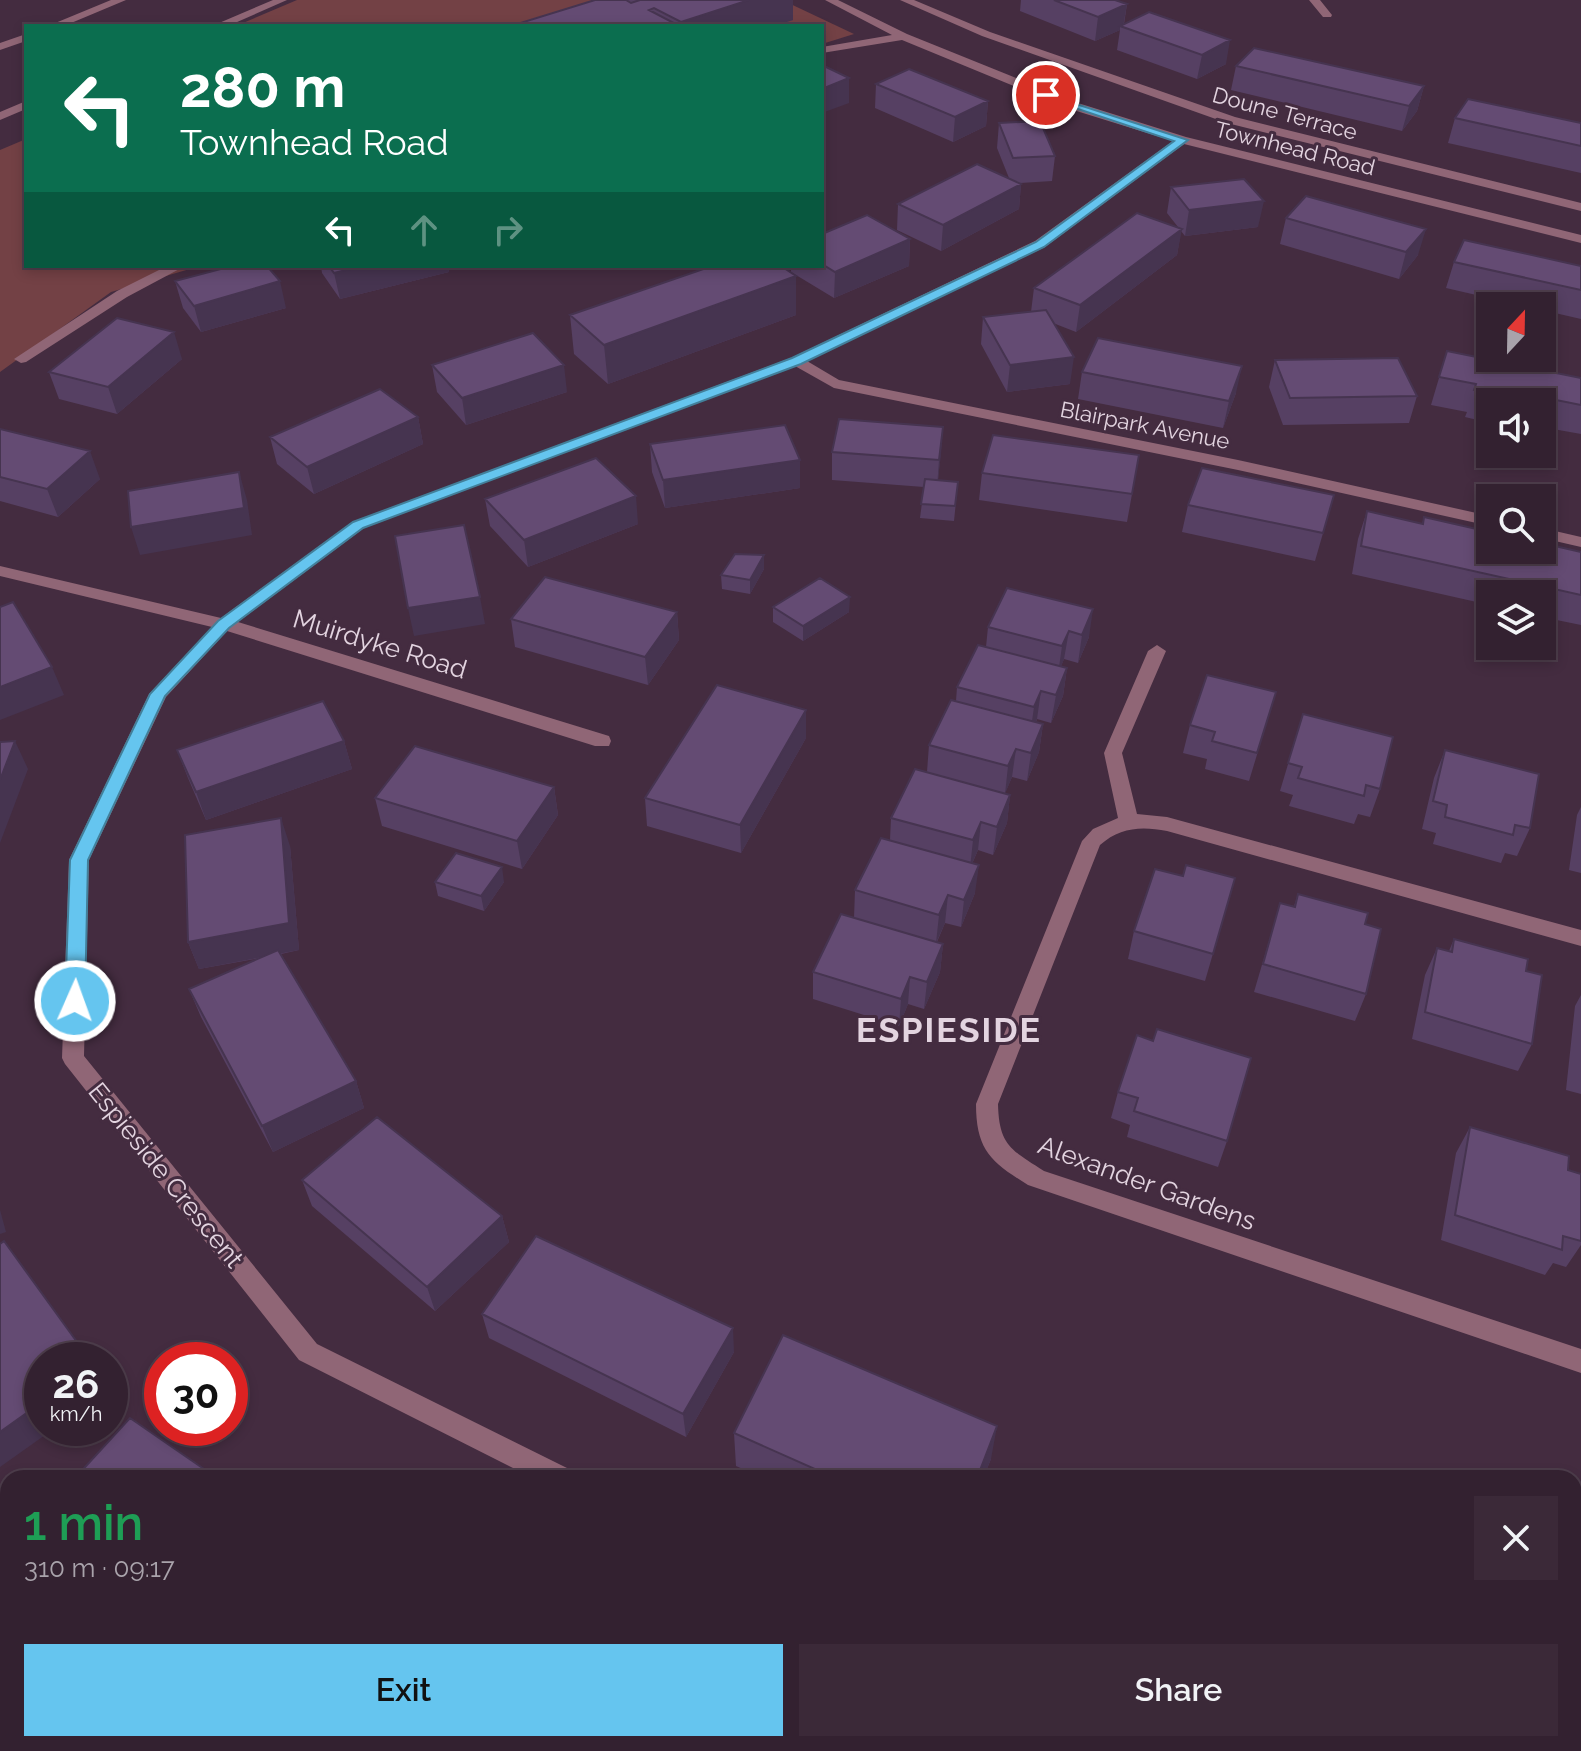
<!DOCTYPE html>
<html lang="en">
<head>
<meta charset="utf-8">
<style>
	:root { --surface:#332130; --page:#3b2938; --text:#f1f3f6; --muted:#a9a3ab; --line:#4e3e4c; --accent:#65c5ef }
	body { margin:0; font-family:Raleway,sans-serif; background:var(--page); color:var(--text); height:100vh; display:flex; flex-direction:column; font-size:30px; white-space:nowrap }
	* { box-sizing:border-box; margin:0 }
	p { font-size:26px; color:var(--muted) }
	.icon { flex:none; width:44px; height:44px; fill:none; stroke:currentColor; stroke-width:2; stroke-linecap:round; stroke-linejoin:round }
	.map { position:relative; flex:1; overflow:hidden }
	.side { position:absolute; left:0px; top:1470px; width:1582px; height:282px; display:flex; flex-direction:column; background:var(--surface); border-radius:24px 24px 0 0; box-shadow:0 4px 12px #0003,0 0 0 2px var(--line) }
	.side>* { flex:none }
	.top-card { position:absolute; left:24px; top:24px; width:800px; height:244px; border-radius:0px; box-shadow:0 4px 12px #0003,0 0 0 2px var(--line); background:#0b6e4f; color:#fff; overflow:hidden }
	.needle { width:52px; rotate:22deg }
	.buttons { position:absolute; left:1476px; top:292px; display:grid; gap:16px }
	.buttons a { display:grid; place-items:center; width:80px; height:80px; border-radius:0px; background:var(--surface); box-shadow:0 4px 12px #0003,0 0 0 2px var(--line); font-size:40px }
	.speed { position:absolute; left:24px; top:1342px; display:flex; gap:16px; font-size:40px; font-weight:700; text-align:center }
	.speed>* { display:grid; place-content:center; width:104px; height:104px; border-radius:50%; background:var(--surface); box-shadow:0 4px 12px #0003,0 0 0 2px var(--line); line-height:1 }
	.speed small { font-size:20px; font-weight:400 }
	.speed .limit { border:12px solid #d22; background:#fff; color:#111 }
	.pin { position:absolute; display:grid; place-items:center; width:68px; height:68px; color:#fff; margin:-34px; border:4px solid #fff; border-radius:50%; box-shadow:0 2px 8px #0007 }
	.me { position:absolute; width:88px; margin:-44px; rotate:2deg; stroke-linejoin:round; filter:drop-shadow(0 0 6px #0008) }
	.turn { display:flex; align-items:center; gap:28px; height:168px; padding:0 24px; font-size:36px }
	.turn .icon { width:104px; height:104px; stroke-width:2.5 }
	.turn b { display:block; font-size:56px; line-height:68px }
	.lanes { display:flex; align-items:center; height:76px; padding:0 24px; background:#0003; justify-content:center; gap:40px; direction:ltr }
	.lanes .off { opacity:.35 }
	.round { display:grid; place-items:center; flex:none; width:84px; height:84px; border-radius:0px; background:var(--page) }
	.overview { display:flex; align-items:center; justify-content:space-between; height:136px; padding:0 24px }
	h1 { font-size:48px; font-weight:600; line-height:60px; color:#1e9e55 }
	.button { display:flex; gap:16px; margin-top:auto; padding:16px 24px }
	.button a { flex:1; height:92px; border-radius:0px; background:var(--accent); color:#111; font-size:32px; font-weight:600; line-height:92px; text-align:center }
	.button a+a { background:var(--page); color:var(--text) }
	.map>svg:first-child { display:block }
	.green { fill:#734145 }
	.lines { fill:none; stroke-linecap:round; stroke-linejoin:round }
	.minor { fill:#906676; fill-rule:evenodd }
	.wall { fill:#564063 }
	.shaded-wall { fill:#463450 }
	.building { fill:#644b73; stroke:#463450; stroke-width:2 }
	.route { fill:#65c5ef; stroke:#42809b; stroke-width:2 }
	.labels { text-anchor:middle; stroke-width:6; stroke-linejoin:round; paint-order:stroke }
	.far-street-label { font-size:22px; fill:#e3d4e0; stroke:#442c40 }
	.street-label { font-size:26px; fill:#e3d4e0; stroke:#442c40 }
	.district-label { font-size:34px; font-weight:bold; letter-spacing:2px; fill:#e3d4e0; stroke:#442c40 }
</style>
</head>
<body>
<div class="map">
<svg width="1581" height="1751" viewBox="0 0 1581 1751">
	<rect width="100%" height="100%" fill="#442c40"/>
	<path class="green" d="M297,0H782L854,34L822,44V26H236Z
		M26,139V266H200L111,292L0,372V150Z"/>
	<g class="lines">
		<path class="minor" d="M111,0H126L64,26H48Z
			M273,0H287L228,26H212Z
			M825,0H838L907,34L1078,103L1186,137L1581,235V243L1184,144L1045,247L807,361L839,380L1238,460L1490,516V526L1238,470L834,388L795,366L364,528L238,622L609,736L611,741L609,746H595L227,631L166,697L89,860L84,1056L317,1344L569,1469L573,1478H533L299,1360L65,1064L62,1058L69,860L149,694L212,627L0,576V566L221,618L352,522L791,358L1035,241L1173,141L1070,109L902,40L822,53V47L892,35Z
			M900,0H914L990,32L1235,117L1581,203V211L1227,123L982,36Z
			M1309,0H1320L1332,15L1331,17H1323Z
			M26,34V41L0,50V43Z
			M26,101V109L0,120V112Z
			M167,266H185L127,297L26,362L21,363L14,359L117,291Z
			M1542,528L1581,537V547L1542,538Z
			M1157,645L1166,651L1122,753L1137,814L1167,817L1581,930V946L1167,831C1142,826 1120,827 1100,845L998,1104C999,1145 1011,1150 1044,1171L1581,1349V1373L1028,1185C991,1162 976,1150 976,1104L1082,841L1093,829L1118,818L1104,753L1148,651Z
			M1133,1744H1176L1179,1751H1136Z"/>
	</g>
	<path class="wall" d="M595,0H793V20L774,26H517V24Z
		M1021,0H1115L1127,4L1124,24L1226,64L1197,79L1117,50L1120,30L1095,41L1020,11Z
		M1236,66L1424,86L1417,111L1402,131L1231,90Z
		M876,84L988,101L986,126L953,142L875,108Z
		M1455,118L1581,123V173L1448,143Z
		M999,123L1055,156L1052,181L1020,183L1021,184L1019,209L941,251L897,230L898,204L1009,178L997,148Z
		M1171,187L1258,227L1185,236L1181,231L1177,255L1076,332L1053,323L1070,384L1007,392L981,344L983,317L1031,312L1034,288L1178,227L1167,213Z
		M1286,218L1418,255L1399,279L1280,244Z
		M822,234L910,239L909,266L834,298L791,272V266H822Z
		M1454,262L1581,266V319L1542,310V306H1524L1446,288Z
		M321,266H448L449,272L340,299L322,273Z
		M175,281L286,308L201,332L183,308Z
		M570,315H796L608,384L574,354Z
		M1447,351L1581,378V434L1542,427V402H1490V423L1465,417L1467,412L1431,405Z
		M182,359L117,414L59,399L49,372Z
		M1275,360L1417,396L1409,423L1283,425L1269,387Z
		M432,365L567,392L466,425L437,392Z
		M1082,372L1236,393L1223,428L1078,399Z
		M418,417L423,444L314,494L277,464L270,437Z
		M943,427L938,480L958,482L954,521L920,518L924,487L832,480V452Z
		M0,429L100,479L58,517L0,501Z
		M650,444L800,460V488L665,508L652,472Z
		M1139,455L1127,522L979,500L982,473Z
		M1334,495L1315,561L1182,532L1188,505Z
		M485,499L638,524L528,567L490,526Z
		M1367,511L1422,524L1424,517L1479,538L1490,550H1542L1581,552V625L1542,617V594H1490V605L1352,574L1358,539Z
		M764,555V569L750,594L722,589L721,575Z
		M1007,588L1089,637L1078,663L1064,659L1061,666L1067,668L1063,696L1051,723L1037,719L1036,722L1043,724L1039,752L1027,781L1012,777L1005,793L1010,795L1007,823L993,855L978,850L972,864L975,893L961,927L945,923L937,942L943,944L940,972L924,1009L908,1004L899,1026L813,999V972L854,918L855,890L890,840L891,818L927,772L929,745L956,701L957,687L986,647L988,627Z
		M773,607L849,612L803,641L773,622Z
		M677,612L679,640L648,685L515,647L511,619Z
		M1276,692L1249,781L1205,769L1207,759L1183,753L1190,725Z
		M1303,714L1380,789L1370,817L1358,814L1354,824L1289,806L1293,795L1280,791Z
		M806,738L741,853L647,826L645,798Z
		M344,741L352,769L206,820L188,778L177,750Z
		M1445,750L1530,828L1517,856L1505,853L1501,863L1433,844L1436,833L1422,829L1434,778Z
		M554,787L558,815L522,869L382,826L375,798Z
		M1581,807V873L1569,870L1577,815Z
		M290,846L299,950L281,954L356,1081L364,1108L273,1152L201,1017L189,989L260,958L199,969L188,942Z
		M1235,878L1205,981L1128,959L1134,931Z
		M435,882H504L484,911L438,896Z
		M1298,894L1365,924L1366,994L1355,1021L1254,992L1280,903L1294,906Z
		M1454,939L1526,971L1532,1044L1518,1071L1412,1039L1425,975L1437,948L1449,951Z
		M1581,995V1094L1566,1090L1575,1006Z
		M1153,1041L1227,1141L1218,1167L1127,1137L1130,1125L1111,1118L1118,1092Z
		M1470,1127L1568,1170L1581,1174V1245L1566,1267L1553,1263L1545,1275L1441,1240L1456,1153Z
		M302,1180L502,1216L509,1242L435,1311L312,1206Z
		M482,1314L734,1352L686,1437L489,1338Z
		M734,1433L991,1459L983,1478H763L736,1466Z
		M362,1744H545L542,1751H377Z
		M1371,1744H1386L1382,1749Z
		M1464,1744H1574L1581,1751H1463Z"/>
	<path class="shaded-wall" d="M749,0H793V20L774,26H681V22Z
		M1127,4L1123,27L1120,26V30L1095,41L1098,17Z
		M1230,40L1226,64L1197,79L1202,55Z
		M849,78V103L822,113V89Z
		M1424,86L1417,111L1402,131L1409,106Z
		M988,101L986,126L953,142L955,117Z
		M1021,184L1019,209L941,251L943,225Z
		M1264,201L1258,227L1185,236L1189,210Z
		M1182,229L1177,255L1076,332L1080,305Z
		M1426,229L1418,255L1399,279L1406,252Z
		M910,239L909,266L834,298L835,272Z
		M362,266H448L449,272L340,299L334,273Z
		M796,276V315L608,384L604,345Z
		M280,281L286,308L201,332L194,306Z
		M174,332L182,359L117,414L108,387Z
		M1074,357L1070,384L1007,392L1010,365Z
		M564,365L567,392L466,425L462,398Z
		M1242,366L1236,393L1223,428L1229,401Z
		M418,417L423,444L314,494L307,467Z
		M943,427L941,454L937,488L939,460Z
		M90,451L100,479L58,517L47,489Z
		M800,460V488L665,508L663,480Z
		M239,472L247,500L252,535L140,555L131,527Z
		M636,496L638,524L528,567L524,540Z
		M764,555V569L750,594V580Z
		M480,597L485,624L414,636L408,608Z
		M850,597L849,612L803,641V626Z
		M1093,609L1089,637L1078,663L1082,635Z
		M677,612L679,640L648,685L645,657Z
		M1069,631L1064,659L1058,674L1062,646Z
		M52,667L64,695L0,720V687Z
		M1067,668L1063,696L1051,723L1056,695Z
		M1041,691L1037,719L1030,735L1034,707Z
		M806,710V738L741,853L740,825Z
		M1043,724L1039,752L1027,781L1031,753Z
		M15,741L28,769L0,843V780Z
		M344,741L352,769L206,820L196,792Z
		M1016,749L1012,777L1005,794L1008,766Z
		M554,787L558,815L522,869L517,841Z
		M1010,795L1007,823L993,855L997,827Z
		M281,818L290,846L299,950L199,969L188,942Z
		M981,822L978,850L970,868L973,840Z
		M979,865L975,893L961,927L964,900Z
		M502,867L504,882L484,911L481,896Z
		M948,895L945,923L936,943L939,915Z
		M943,944L940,972L924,1009L927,982Z
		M910,977L908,1004L899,1026L901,999Z
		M356,1081L364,1108L273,1152L262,1126Z
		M0,1210L6,1232L0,1234Z
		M502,1216L509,1242L435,1311L427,1287Z
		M733,1328L734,1352L686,1437L683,1414Z
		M42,1402V1428H55L0,1467V1432Z
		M997,1426L991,1459L983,1478H977Z
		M523,1744H545L542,1751H520Z"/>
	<path class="building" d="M595,0H626L631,3L640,0H749L681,22L654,8L649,10L672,22L661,26H520L517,24Z
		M1054,0H1115L1127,4L1098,17Z
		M1149,12L1230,40L1202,55L1120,26Z
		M1254,48L1424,86L1409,106L1236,66Z
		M822,65L849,78L822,89Z
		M909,69L988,101L955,117L876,84Z
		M1468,99L1581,123V146L1455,118Z
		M1040,121L1055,156L1013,158L999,123Z
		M977,164L1021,184L943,225L898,204Z
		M1244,179L1264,201L1189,210L1171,187Z
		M1306,196L1426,229L1406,252L1286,218Z
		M1137,213L1182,229L1080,305L1034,288Z
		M867,215L910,239L835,272L822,264V234Z
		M1464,240L1581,266V290L1454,262Z
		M232,266H267L280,281L194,306L175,281Z
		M329,266H362L334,273Z
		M712,266H781L796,276L604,345L570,315Z
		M1046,310L1074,357L1010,365L983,317Z
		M117,318L174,332L108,387L49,372Z
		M533,333L564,365L462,398L432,365Z
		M1098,338L1242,366L1229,401L1082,372Z
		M1447,351L1581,378V405L1526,394V401L1474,390L1476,384L1439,377Z
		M1398,358L1417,396L1290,398L1275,360Z
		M380,389L418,417L307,467L270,437Z
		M839,419L943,427L939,460L832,452Z
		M785,425L800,460L663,480L650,444Z
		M0,429L90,451L47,489L0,477Z
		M993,435L1139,455L1132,494L982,473Z
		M596,458L636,496L524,540L485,499Z
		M1202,468L1334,495L1323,533L1188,505Z
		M239,472L244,508L131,527L128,491Z
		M925,479L958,482L955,506L921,504Z
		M1367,511L1423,524L1424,517L1481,530L1479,538L1490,540V550L1539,551L1542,550V543L1581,552V595L1361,546Z
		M464,525L480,597L408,608L395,536Z
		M735,554L764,555L750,580L721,575Z
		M545,577L677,612L645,657L511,619Z
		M820,578L850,597L803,626L773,607Z
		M1007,588L1093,609L1082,635L1069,631L1062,646L988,627Z
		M13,602L52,667L0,687V607Z
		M978,645L1067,668L1056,695L1041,691L1034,707L957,687Z
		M1207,675L1276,692L1257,753L1212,741L1215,732L1190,725Z
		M717,685L806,710L740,825L645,798Z
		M951,700L1043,724L1031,753L1016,749L1008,766L929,745Z
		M323,701L344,741L196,792L177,750Z
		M1303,714L1393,737L1380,789L1366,785L1364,796L1298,778L1302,767L1288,763Z
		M15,741L0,780V742Z
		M415,746L554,787L517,841L375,798Z
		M1445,750L1539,774L1530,828L1515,825L1513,835L1445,817L1447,805L1433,801Z
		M915,769L1010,795L997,827L981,822L973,840L891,818Z
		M281,818L289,923L188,942L185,835Z
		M881,838L979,865L964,900L948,895L939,915L855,890Z
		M456,853L502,867L481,896L435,882Z
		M1186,865L1235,878L1213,954L1134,931L1155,869L1183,876Z
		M1298,894L1368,913L1365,924L1381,929L1366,994L1263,964L1280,903L1295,907Z
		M841,914L943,944L927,982L910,977L901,999L813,972Z
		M1454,939L1528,959L1526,971L1542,975L1532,1044L1425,1012L1437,948L1452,952Z
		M278,950L356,1081L262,1126L189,989Z
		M1157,1029L1251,1058L1227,1141L1134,1111L1138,1098L1118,1092L1137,1035L1153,1041Z
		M377,1117L502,1216L427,1287L302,1180Z
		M1470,1127L1569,1156L1568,1170L1581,1174V1241L1563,1236L1562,1250L1455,1215Z
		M536,1236L733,1328L683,1414L482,1314Z
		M4,1241L90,1360H42V1402L0,1432V1244Z
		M783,1335L997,1426L977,1478H835L734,1433Z
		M130,1418L217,1478H75Z
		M1094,1469L1117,1478H1091Z
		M1574,1665L1581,1668V1751H1486L1487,1744H1574Z
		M400,1744H523L520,1751H415Z
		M628,1744H688L704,1751H625Z"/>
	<path class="route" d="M1042,93L1188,140L1044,247L801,364L363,528L229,628L165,696L88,860L85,1001L82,1007H68L65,1001L70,860L150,694L218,621L353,522L792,358L1036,242L1174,141L1042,97Z"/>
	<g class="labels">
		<g class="far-street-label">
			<text transform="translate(1285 113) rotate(15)" y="8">Doune Terrace</text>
			<text transform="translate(1295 148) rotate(14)" y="8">Townhead Road</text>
			<text transform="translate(1145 425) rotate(11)" y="8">Blairpark Avenue</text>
		</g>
		<g class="street-label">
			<text transform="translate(380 644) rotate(17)" y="9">Muirdyke Road</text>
			<text transform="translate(166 1175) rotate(51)" y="9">Espieside Crescent</text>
			<text transform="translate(1147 1183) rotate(20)" y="9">Alexander Gardens</text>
		</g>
		<g class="district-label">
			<text x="949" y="1042">ESPIESIDE</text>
		</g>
	</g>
</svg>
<div class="buttons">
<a><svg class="needle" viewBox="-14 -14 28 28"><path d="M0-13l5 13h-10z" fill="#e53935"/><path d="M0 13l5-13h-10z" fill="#a9a3ab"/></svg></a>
<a><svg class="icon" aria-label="sound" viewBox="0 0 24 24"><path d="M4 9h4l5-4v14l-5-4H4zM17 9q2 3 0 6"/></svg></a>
<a><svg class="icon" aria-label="search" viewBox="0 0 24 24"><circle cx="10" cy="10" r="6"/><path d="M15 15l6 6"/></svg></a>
<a><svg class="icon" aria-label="layers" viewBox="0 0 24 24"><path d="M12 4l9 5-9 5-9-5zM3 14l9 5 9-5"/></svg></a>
</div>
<div class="speed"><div>26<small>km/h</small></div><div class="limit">30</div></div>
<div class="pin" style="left:1046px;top:95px;background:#d93025"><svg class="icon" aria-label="arrive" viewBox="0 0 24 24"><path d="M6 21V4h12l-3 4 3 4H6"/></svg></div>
<svg class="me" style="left:75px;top:1001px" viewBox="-20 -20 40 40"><circle r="17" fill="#65c5ef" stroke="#fff" stroke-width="3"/><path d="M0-11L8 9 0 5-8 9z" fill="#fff"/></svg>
<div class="top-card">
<div class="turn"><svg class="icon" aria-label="left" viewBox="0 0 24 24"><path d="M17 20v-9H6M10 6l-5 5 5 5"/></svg><div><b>280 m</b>Townhead Road</div></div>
<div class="lanes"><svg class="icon" aria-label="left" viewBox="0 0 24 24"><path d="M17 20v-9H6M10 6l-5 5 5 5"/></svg><svg class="icon off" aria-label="ahead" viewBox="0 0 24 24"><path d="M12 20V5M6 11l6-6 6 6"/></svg><svg class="icon off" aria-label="right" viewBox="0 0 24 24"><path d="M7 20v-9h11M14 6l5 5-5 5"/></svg></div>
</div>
<section class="side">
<div class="overview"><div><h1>1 min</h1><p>310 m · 09:17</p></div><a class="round"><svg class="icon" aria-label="close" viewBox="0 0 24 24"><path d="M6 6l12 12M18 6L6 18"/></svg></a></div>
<div class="button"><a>Exit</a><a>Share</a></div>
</section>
</div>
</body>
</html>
